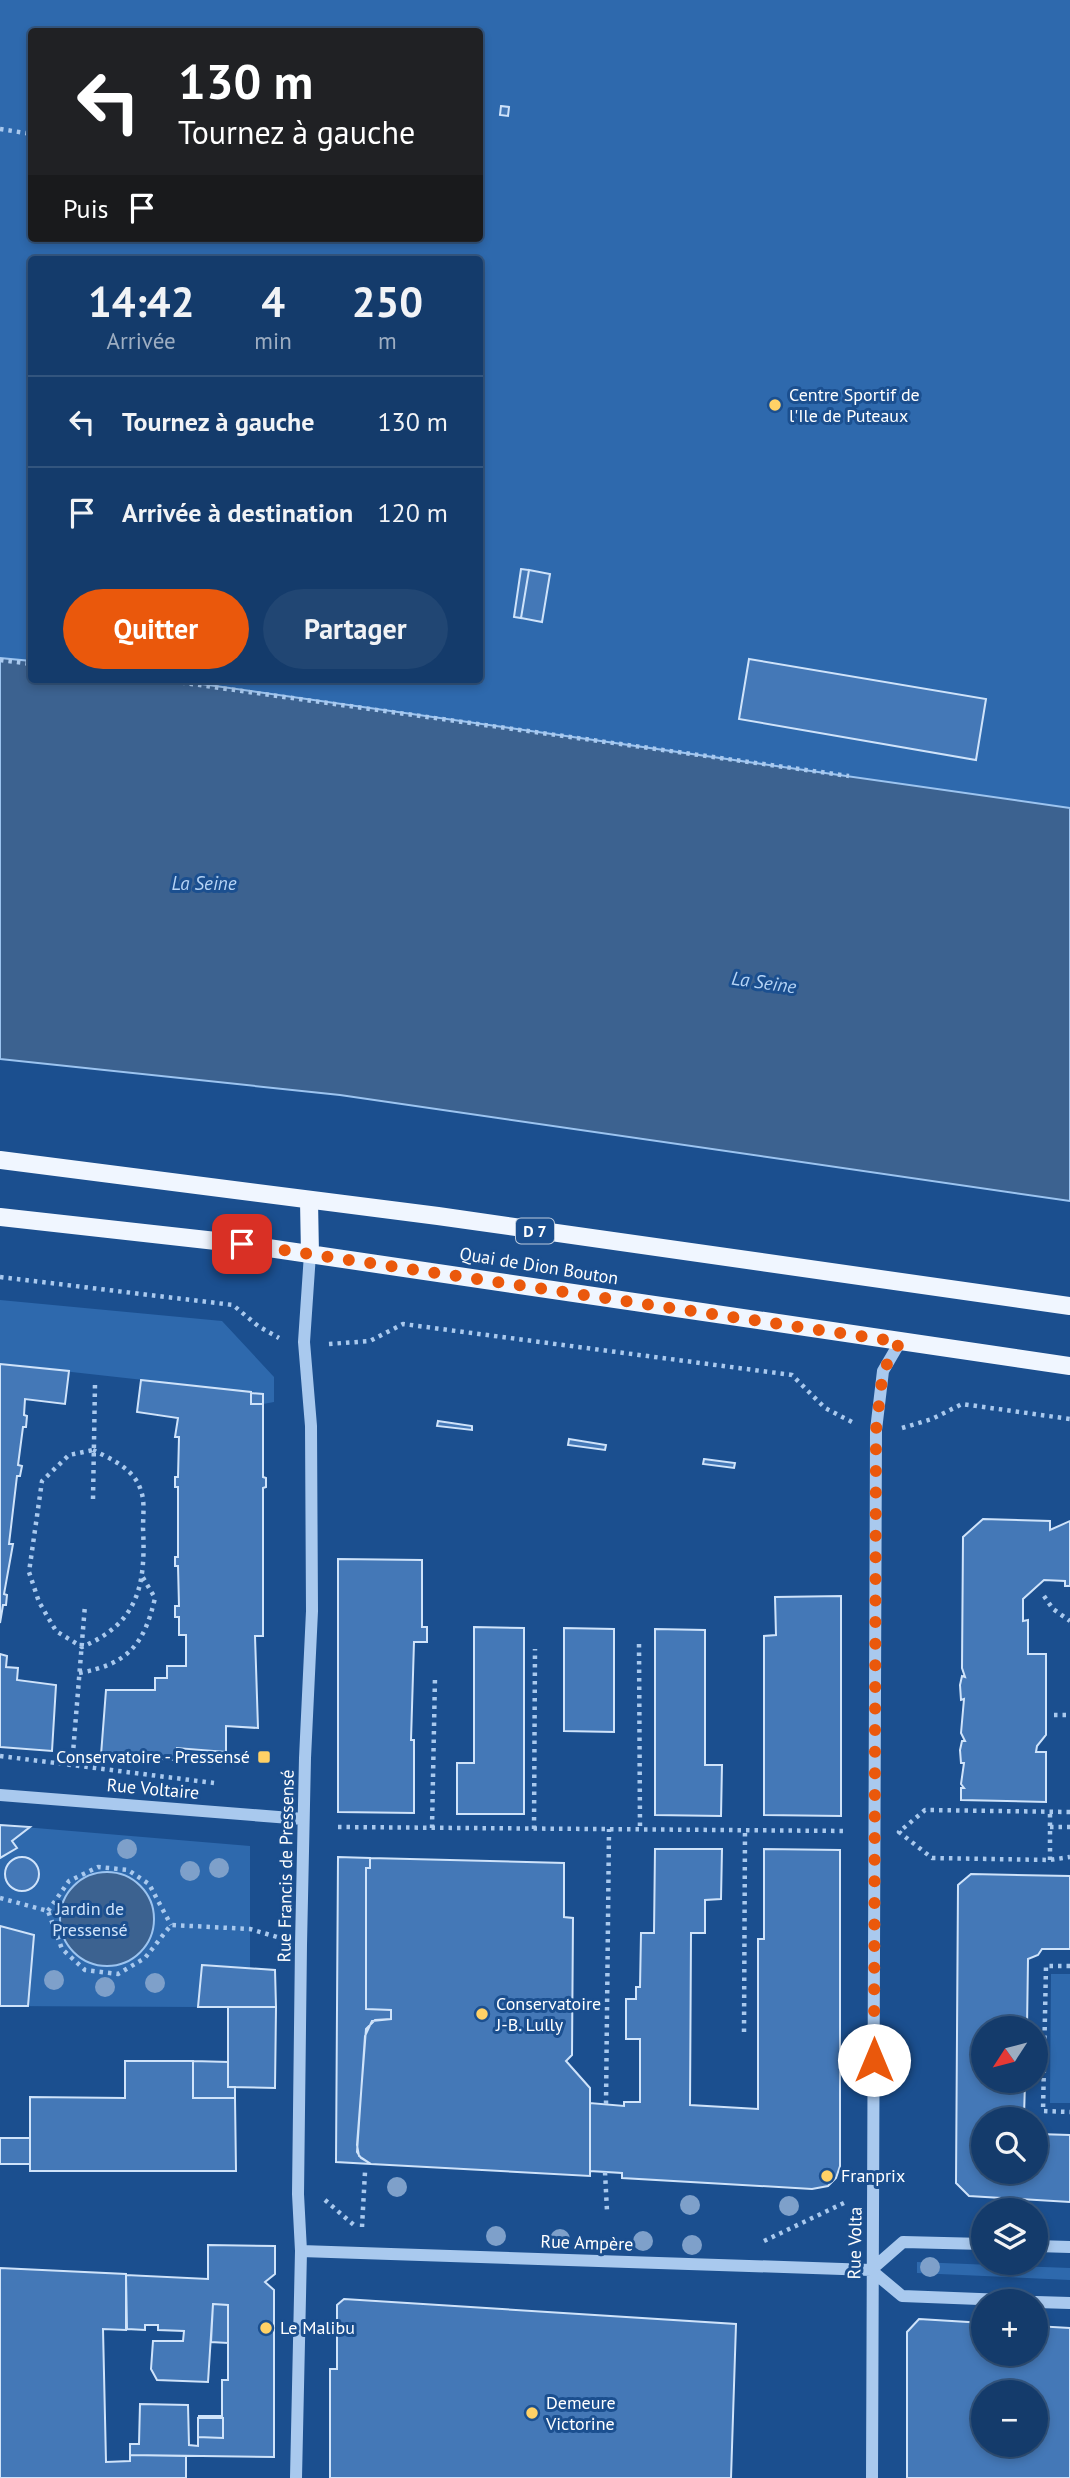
<!DOCTYPE html>
<html lang="fr">
<head>
<meta charset="utf-8">
<style>
	:root { --surface:#143b6b; --page:#214673; --text:#f1f3f6; --muted:#9dadc1; --line:#33557e; --accent:#ea580c }
	body { margin:0; font-family:"PT Sans",sans-serif; background:var(--page); color:var(--text); height:100vh; display:flex; flex-direction:column; font-size:26px; white-space:nowrap }
	* { box-sizing:border-box; margin:0 }
	p { font-size:23px; color:var(--muted) }
	.icon { flex:none; width:38px; height:38px; fill:none; stroke:currentColor; stroke-width:2; stroke-linecap:round; stroke-linejoin:round }
	.map { position:relative; flex:1; overflow:hidden }
	.panel { position:absolute; left:28px; top:256px; width:455px; height:427px; display:flex; flex-direction:column; background:var(--surface); border-radius:7px; box-shadow:0 4px 10px #0003,0 0 0 2px var(--line) }
	.panel>* { flex:none }
	.top-card { position:absolute; left:28px; top:28px; width:455px; height:214px; border-radius:7px; box-shadow:0 4px 10px #0003,0 0 0 2px var(--line); background:#202124; color:#fff; overflow:hidden }
	.needle { width:46px; rotate:234deg }
	.buttons { position:absolute; left:971px; top:2016px; display:grid; gap:14px }
	.buttons a { display:grid; place-items:center; width:77px; height:77px; border-radius:50%; background:var(--surface); box-shadow:0 4px 10px #0003,0 0 0 2px var(--line); font-size:35px }
	.pin { position:absolute; display:grid; place-items:center; width:60px; height:60px; color:#fff; margin:-30px; border-radius:14px; box-shadow:0 4px 10px #0006 }
	.me { position:absolute; width:77px; margin:-38px; rotate:0deg; stroke-linejoin:round; filter:drop-shadow(0 0 5px #0008) }
	.turn { display:flex; align-items:center; gap:24px; height:147px; padding:0 35px; font-size:32px }
	.turn .icon { width:91px; height:91px; stroke-width:2.5 }
	.turn b { display:block; font-size:49px; line-height:60px }
	.then { display:flex; align-items:center; height:66px; padding:0 35px; background:#0003; gap:14px; font-size:26px }
	.eta { display:flex; justify-content:space-evenly; align-items:center; height:119px; text-align:center }
	.eta b { font-size:42px; font-weight:700; line-height:49px }
	.button { display:flex; gap:14px; margin-top:auto; padding:14px 35px }
	.button a { flex:1; height:80px; border-radius:42px; background:var(--accent); color:#fff; font-size:28px; font-weight:700; line-height:80px; text-align:center }
	.button a+a { background:var(--page); color:var(--text) }
	ul { padding:0; list-style:none }
	li { display:flex; align-items:center; gap:21px; height:91px; padding:0 35px; border-top:2px solid var(--line) }
	li div { flex:1 }
	li b { display:block; font-size:26px }
	li em { font-style:normal }
	.map>svg:first-child { display:block }
	.green { fill:#2e69ad; fill-rule:evenodd }
	.water { fill:#3c6290; stroke:#9cc4f0; stroke-width:2 }
	.building { fill:#4478b7; stroke:#cfe3fa; stroke-width:2; fill-rule:evenodd }
	.lines { fill:none; stroke-linecap:round; stroke-linejoin:round }
	.path { stroke:#a9c9ee; stroke-width:4.5; stroke-dasharray:3.5 5; stroke-linecap:butt }
	.minor { stroke:#a9c9ee; stroke-width:12 }
	.major { stroke:#f0f6ff; stroke-width:18 }
	.tree { fill:#7ea0ca }
	.route { stroke:#ea580c; stroke-width:12; stroke-dasharray:0 21.6 }
	.poi-dot { fill:#ffd166; stroke:#1b4f8f; stroke-width:2.5 }
	.labels { text-anchor:middle; stroke-width:6; stroke-linejoin:round; paint-order:stroke }
	.shield { fill:#1b4f8f; stroke:#bbcadd; stroke-width:2 }
	.shield-label { font-size:16px; font-weight:bold; fill:#fff }
	.poi-label { font-size:18px; fill:#fff; stroke:#1b4f8f; text-anchor:start }
	.street-label { font-size:18px; fill:#fff; stroke:#1b4f8f }
	.park-label { font-size:18px; fill:#cfe3fa; stroke:#1b4f8f }
	.water-label { font-size:19px; font-style:italic; fill:#b5d3f5; stroke:#1b4f8f }
</style>
</head>
<body>
<div class="map">
<svg width="1070" height="2478" viewBox="0 0 1070 2478">
	<rect width="100%" height="100%" fill="#1b4f8f"/>
	<path class="green" d="M0,0H1070V808L166,679H480V259H32L31,661L0,658ZM32,32H480V238H32Z
		M0,1300L222,1321L274,1377V1402L263,1404V1394L251,1392L0,1364Z
		M0,1825L250,1846V1968L202,1965L198,2007L0,2006Z
		M1051,1974H1070V2103H1050Z
		M917,2262L1070,2268V2280L917,2273Z"/>
	<path class="water" d="M0,658L31,661L32,679H166L1070,808V1201L340,1095L0,1059Z
		M60 1919a47 47 0 1 1 94 0a47 47 0 1 1-94 0Z"/>
	<path class="building" d="M501,106L509,107L508,116L500,115Z
		M521,569L529,570L521,618L514,617Z
		M529,570L550,574L542,622L521,618Z
		M749,659L986,699L976,760L739,719Z
		M0,1364L69,1371L65,1404L25,1399L24,1415L27,1416L26,1427H23L18,1465L22,1466L20,1476H17L9,1544H13L4,1594L7,1595L6,1605H3L0,1623Z
		M141,1380L251,1392V1404H263V1477L266,1478V1487L263,1488V1636H255L258,1728L226,1726V1752L177,1748L176,1760L101,1755L106,1690H155V1678H167V1666H186V1635H179V1617H175V1606H179L178,1566H175V1557H178V1487H175V1477H178L179,1437H175L178,1418L137,1412Z
		M251,1393L263,1394V1404H251Z
		M438,1421L472,1426V1430L437,1426Z
		M569,1439L606,1445L605,1450L568,1445Z
		M704,1459L735,1463L734,1468L703,1464Z
		M983,1519L1050,1521V1530L1070,1521V1586H1065V1581L1044,1580L1023,1599V1621L1028,1620V1654H1046V1735L1037,1746L1036,1752H1046V1802L961,1800V1788H964L961,1784L964,1763H961L960,1750L962,1741H965L961,1733L964,1699L961,1700L960,1685L962,1676L965,1677L962,1668L963,1537Z
		M338,1559L422,1560V1627H427V1642H414L411,1740H414V1813L338,1812Z
		M841,1596V1816L764,1815V1636L776,1635L775,1597Z
		M474,1627L524,1628V1814H457V1763H474Z
		M564,1628L614,1629V1732L564,1731Z
		M655,1629L705,1630V1765H722L721,1816L655,1815Z
		M0,1654L7,1656L6,1667L18,1668L17,1680L56,1685L52,1751L0,1747Z
		M0,1825L30,1827L12,1841L17,1848L0,1858Z
		M655,1849H722L721,1899L705,1900V1933H691L690,2105L758,2109V1939H764V1849L840,1850V2166L836,2178L828,2186L812,2189L622,2178V2173L590,2171V2103L624,2106V2102H640V2039H626V1999H636V1987H640L641,1933H654Z
		M338,1857L370,1858V1868H366V2009L391,2010V2019L372,2021L365,2036L357,2152L361,2158L371,2164L336,2162Z
		M5 1874a17 17 0 1 1 34 0a17 17 0 1 1-34 0Z
		M370,1858L564,1863V1917L573,1918L572,2055L566,2061L590,2088V2176L371,2164L359,2156L357,2145L366,2029L375,2020L391,2019V2010L366,2009V1868H370Z
		M971,1874L1070,1876V1949H1042L1038,1955L1028,1959L1027,2028H984V2081H1025L1024,2117L1029,2119H984V2172H1036V2126L1038,2134L1070,2135V2202L969,2196L956,2183L958,1885Z
		M0,1926L34,1935L28,2006H0Z
		M202,1965L275,1970L276,2007H198Z
		M228,2007H276L275,2088L228,2087Z
		M125,2061H193V2098H235L236,2171H30V2097L125,2098Z
		M193,2061L228,2062V2087H235V2098H193Z
		M0,2138H30V2164H0Z
		M208,2245L275,2246V2274L265,2282L274,2290V2457L130,2455V2444H139L140,2404L188,2405L189,2445L198,2446V2437L223,2438V2418L198,2416H222V2380H228V2305L213,2304L208,2382L157,2380L151,2369L153,2341H183L184,2331L158,2330V2325H145V2330L127,2329L126,2275L208,2279Z
		M0,2268L126,2274V2330L103,2329L106,2462L130,2461V2455L186,2456V2478H0Z
		M344,2299L736,2324L731,2478H330V2369H337V2305Z
		M213,2304L228,2305V2343L211,2342Z
		M919,2319L984,2323V2354H1036V2326L1070,2328V2478H907V2332ZM984,2392H1036V2445H984Z
		M198,2418H223V2438L198,2437Z"/>
	<g class="lines">
		<path class="path" d="M0,129L32,134
			M0,660L32,664
			M156,679L849,776
			M0,1277L233,1305L258,1326L279,1338
			M329,1344L370,1341L403,1324L792,1375L825,1408L852,1422
			M902,1428L932,1419L962,1404L1070,1419
			M93,1450C111,1459 135,1469 141,1491C145,1501 143,1517 143,1528C146,1586 138,1623 82,1647L56,1631L39,1602L29,1572L42,1481L69,1455Z
			M93,1499L95,1384
			M1044,1596L1053,1609L1070,1621
			M639,1644L640,1830
			M79,1673C128,1664 144,1645 155,1598L142,1576
			M1054,1715H1070
			M0,1756L214,1783
			M72,1765L85,1605
			M1070,1812L925,1810L899,1832L932,1858L1050,1860L1070,1857
			M338,1827L847,1831
			M1050,1827H1070
			M432,1828L435,1677
			M534,1829L535,1649
			M1050,1860V1812
			M0,1898L48,1911L62,1949L85,1970L118,1974L145,1958L171,1925L250,1929L277,1937
			M48,1911L69,1881L98,1867L128,1870L149,1884L171,1925
			M1070,1966H1046L1043,2111L1070,2112
			M744,2032L745,1830
			M606,2104L609,1829
			M605,2172L607,2211
			M325,2200L355,2226
			M362,2227L365,2172
			M764,2241L848,2201"/>
		<path class="minor" d="M0,1795L303,1819
			M1036,2246L1070,2247
			M301,2251L871,2270L902,2296L1029,2301
			M871,2270L903,2242L984,2244
			M1036,2302L1070,2303
			M296,2478L301,2251L298,2194L301,1945L305,1758L312,1611L311,1426L304,1342L310,1254
			M872,2478L876,1430L883,1371L900,1342"/>
		<path class="major" d="M0,1160L438,1216L1070,1306
			M309,1201L310,1254
			M0,1217L234,1243L1070,1366"/>
	</g>
	<g class="tree">
		<circle cx="127" cy="1849" r="10"/>
		<circle cx="219" cy="1868" r="10"/>
		<circle cx="190" cy="1871" r="10"/>
		<circle cx="54" cy="1980" r="10"/>
		<circle cx="155" cy="1983" r="10"/>
		<circle cx="105" cy="1987" r="10"/>
		<circle cx="397" cy="2187" r="10"/>
		<circle cx="690" cy="2205" r="10"/>
		<circle cx="789" cy="2206" r="10"/>
		<circle cx="496" cy="2236" r="10"/>
		<circle cx="560" cy="2239" r="10"/>
		<circle cx="643" cy="2241" r="10"/>
		<circle cx="692" cy="2245" r="10"/>
		<circle cx="930" cy="2267" r="10"/>
	</g>
	<g class="lines">
		<path class="route" d="M242,1244L900,1342L883,1371L876,1430L874,2060"/>
	</g>
	<g class="poi-dot">
		<circle cx="775" cy="405" r="7"/>
		<rect x="257" y="1750" width="14" height="14" rx="3.5"/>
		<circle cx="482" cy="2014" r="7"/>
		<circle cx="827" cy="2176" r="7"/>
		<circle cx="266" cy="2328" r="7"/>
		<circle cx="532" cy="2413" r="7"/>
	</g>
	<g class="labels">
		<rect class="shield" x="516" y="1218.5" width="38" height="25" rx="5"/>
		<g class="shield-label">
			<text x="535" y="1237">D 7</text>
		</g>
		<g class="poi-label">
			<text x="789" y="401">Centre Sportif de<tspan x="789" dy="21">l'Ile de Puteaux</tspan></text>
			<text x="250" y="1763" text-anchor="end">Conservatoire - Pressensé</text>
			<text x="496" y="2010">Conservatoire<tspan x="496" dy="21">J-B. Lully</tspan></text>
			<text x="841" y="2182">Franprix</text>
			<text x="280" y="2334">Le Malibu</text>
			<text x="546" y="2409">Demeure<tspan x="546" dy="21">Victorine</tspan></text>
		</g>
		<g class="street-label">
			<text transform="translate(539 1266) rotate(9)" y="6">Quai de Dion Bouton</text>
			<text transform="translate(153 1789) rotate(5)" y="6">Rue Voltaire</text>
			<text transform="translate(286 1866) rotate(-89)" y="6">Rue Francis de Pressensé</text>
			<text transform="translate(587 2243) rotate(2)" y="6">Rue Ampère</text>
			<text transform="translate(855 2243) rotate(-89)" y="6">Rue Volta</text>
		</g>
		<g class="park-label">
			<text x="90" y="1915">Jardin de<tspan x="90" dy="21">Pressensé</tspan></text>
		</g>
		<g class="water-label">
			<text x="204" y="890">La Seine</text>
			<text transform="translate(764 982) rotate(8)" y="7">La Seine</text>
		</g>
	</g>
</svg>
<div class="buttons">
<a><svg class="needle" viewBox="-14 -14 28 28"><path d="M0-13l5 13h-10z" fill="#e53935"/><path d="M0 13l5-13h-10z" fill="#9dadc1"/></svg></a>
<a><svg class="icon" aria-label="search" viewBox="0 0 24 24"><circle cx="10" cy="10" r="6"/><path d="M15 15l6 6"/></svg></a>
<a><svg class="icon" aria-label="layers" viewBox="0 0 24 24"><path d="M12 4l9 5-9 5-9-5zM3 14l9 5 9-5"/></svg></a>
<a>+</a>
<a>−</a>
</div>
<div class="pin" style="left:242px;top:1244px;background:#d93025"><svg class="icon" aria-label="arrive" viewBox="0 0 24 24"><path d="M6 21V4h12l-3 4 3 4H6"/></svg></div>
<svg class="me" style="left:874px;top:2060px" viewBox="-20 -20 40 40"><circle r="19" fill="#fff"/><path d="M0-13L10 11 0 6-10 11z" fill="#ea580c"/></svg>
<div class="top-card">
<div class="turn"><svg class="icon" aria-label="left" viewBox="0 0 24 24"><path d="M17 20v-9H6M10 6l-5 5 5 5"/></svg><div><b>130 m</b>Tournez à gauche</div></div>
<div class="then">Puis<svg class="icon" aria-label="arrive" viewBox="0 0 24 24"><path d="M6 21V4h12l-3 4 3 4H6"/></svg></div>
</div>
<section class="panel">
<div class="eta">
<div><b>14:42</b><p>Arrivée</p></div>
<div><b>4</b><p>min</p></div>
<div><b>250</b><p>m</p></div>
</div>
<ul>
<li><svg class="icon" aria-label="left" viewBox="0 0 24 24"><path d="M17 20v-9H6M10 6l-5 5 5 5"/></svg><div><b>Tournez à gauche</b></div><em>130 m</em></li>
<li><svg class="icon" aria-label="arrive" viewBox="0 0 24 24"><path d="M6 21V4h12l-3 4 3 4H6"/></svg><div><b>Arrivée à destination</b></div><em>120 m</em></li>
</ul>
<div class="button"><a>Quitter</a><a>Partager</a></div>
</section>
</div>
</body>
</html>
